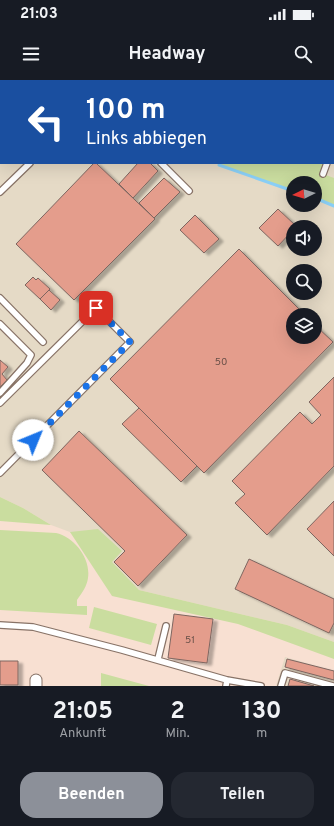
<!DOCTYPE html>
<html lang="de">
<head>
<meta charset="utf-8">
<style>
	:root { --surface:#171b24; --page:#242831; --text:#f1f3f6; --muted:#9ea1a6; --accent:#8c9099 }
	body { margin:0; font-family:Overpass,sans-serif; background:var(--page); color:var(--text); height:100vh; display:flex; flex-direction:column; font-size:15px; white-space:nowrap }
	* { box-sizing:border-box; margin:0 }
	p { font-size:13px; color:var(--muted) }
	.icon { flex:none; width:22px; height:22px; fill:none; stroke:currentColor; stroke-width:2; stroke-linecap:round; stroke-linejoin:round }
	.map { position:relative; height:606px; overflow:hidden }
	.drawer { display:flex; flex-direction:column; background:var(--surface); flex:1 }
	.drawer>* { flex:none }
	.guide { position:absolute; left:0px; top:0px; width:334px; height:84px; box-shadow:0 4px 16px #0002; background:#1a4fa0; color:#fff; overflow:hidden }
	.needle { width:26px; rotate:265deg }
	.tools { position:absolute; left:286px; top:96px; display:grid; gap:8px }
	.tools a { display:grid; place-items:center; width:36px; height:36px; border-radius:50%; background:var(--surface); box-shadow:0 4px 16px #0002; font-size:20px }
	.pin { position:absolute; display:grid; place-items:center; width:34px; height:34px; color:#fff; margin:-17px; border-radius:8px; box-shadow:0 2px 6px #0006 }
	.me { position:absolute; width:44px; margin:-22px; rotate:45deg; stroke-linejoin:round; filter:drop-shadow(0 0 3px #0008) }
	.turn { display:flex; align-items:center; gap:14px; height:84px; padding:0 20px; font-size:18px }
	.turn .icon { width:52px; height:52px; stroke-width:2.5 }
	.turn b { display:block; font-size:28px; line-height:34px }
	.eta { display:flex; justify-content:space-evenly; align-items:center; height:68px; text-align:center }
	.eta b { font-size:24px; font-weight:700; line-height:28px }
	.cta { display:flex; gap:8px; margin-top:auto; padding:8px 20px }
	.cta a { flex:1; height:46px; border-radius:16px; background:var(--accent); color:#fff; font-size:16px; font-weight:700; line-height:46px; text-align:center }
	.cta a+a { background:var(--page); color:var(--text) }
	.status { display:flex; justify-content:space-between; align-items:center; height:28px; padding:0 20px; background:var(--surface); direction:ltr }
	.status svg { height:11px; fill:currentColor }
	header { display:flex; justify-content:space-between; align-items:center; height:52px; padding:0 20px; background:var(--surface); font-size:18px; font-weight:700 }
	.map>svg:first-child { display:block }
	.industrial { fill:#e5dac6; fill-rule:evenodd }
	.green { fill:#cadd9f }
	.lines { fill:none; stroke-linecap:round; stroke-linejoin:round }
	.stream { stroke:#8acff6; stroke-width:3 }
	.building { fill:#e49d8c; stroke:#7e6660; filter:url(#shadow) }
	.service-casing { stroke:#887367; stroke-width:8 }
	.minor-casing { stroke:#887367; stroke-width:13 }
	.service { stroke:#fff; stroke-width:5.5 }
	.minor { stroke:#fff; stroke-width:11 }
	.route { stroke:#1a73e8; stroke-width:7; stroke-dasharray:0 12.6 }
	.labels { text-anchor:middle; stroke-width:3; stroke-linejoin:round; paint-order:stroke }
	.number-label { font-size:10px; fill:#695048 }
</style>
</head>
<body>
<div class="status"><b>21:03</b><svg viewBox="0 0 49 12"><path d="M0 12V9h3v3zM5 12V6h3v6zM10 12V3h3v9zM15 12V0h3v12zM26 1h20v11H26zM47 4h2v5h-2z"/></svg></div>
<header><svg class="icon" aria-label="menu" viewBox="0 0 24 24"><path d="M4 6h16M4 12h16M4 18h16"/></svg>Headway<svg class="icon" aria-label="search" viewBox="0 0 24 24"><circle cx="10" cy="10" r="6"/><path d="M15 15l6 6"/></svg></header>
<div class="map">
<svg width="334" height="606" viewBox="0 0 334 606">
	<defs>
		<filter id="shadow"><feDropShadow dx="4.5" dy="2.5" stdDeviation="1" flood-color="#0004"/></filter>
	</defs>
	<rect width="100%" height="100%" fill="#f8e0d2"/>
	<path class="industrial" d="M0,0H334V562L287,545L139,510L70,452L51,445L23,428L0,417ZM1,1H333V83H1ZM293,103H315V125H293ZM293,147H315V169H293ZM293,191H315V213H293ZM293,235H315V257H293Z
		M285,577L334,591V606H276Z"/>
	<path class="green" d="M220,83H327L323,94L334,98V126L315,118V103H293V111L219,85Z
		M0,417L23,428L51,445L0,441Z
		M98,449L122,471L112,482L139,510L287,545L334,562V579L238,544L112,516L70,452Z
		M0,450L56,453C74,457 91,478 88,498C87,506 82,513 77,520V526H87V535L0,530Z
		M94,527L157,544L151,565L89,548Z
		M101,593L149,606H101Z"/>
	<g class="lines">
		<path class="stream" d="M219,85L293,111
			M315,118L334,126"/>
	</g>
	<path class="building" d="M227,0H274L226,1Z
		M94,83H96L155,139L74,220L16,164Z
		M138,83H150L158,91L133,118L119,104Z
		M164,98L180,112L154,138L139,123Z
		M278,129L296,146L293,147V150L278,166L259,148Z
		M195,135L219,159L204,173L180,150Z
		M239,169L305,235H293V257H315V245L333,262L204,393L110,299Z
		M33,197L36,200L38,198L50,209L40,219L25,205Z
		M49,210L60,220L51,230L40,219Z
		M0,280L8,287L2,294L7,300L0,307Z
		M334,297V386L267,455L235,423L245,414L232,401L300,332L312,344L321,335L309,322Z
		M139,328L197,386L181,402L122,344Z
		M79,351L187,455L138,506L114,482L125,471L42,390Z
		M334,421V476L307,449Z
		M249,479L334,519V543L329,553L235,509Z
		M174,534L213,539L207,583L168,578Z
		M287,579L334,591V600L285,587Z
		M0,581H18V605H0Z
		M290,599L314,606H288Z"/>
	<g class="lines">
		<g class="service-casing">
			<path id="service" d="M76,0L77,1
				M333,61L334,58
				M161,83L189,111
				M323,94L327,83
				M0,112L30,83
				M0,218L43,262
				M0,244L31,275L27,283L0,313
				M0,323L96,228L130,262L0,393
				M0,545L33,547L122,570L227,600L261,606
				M158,579L166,546
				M226,606L227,600
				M281,606L285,593L333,606"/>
		</g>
		<g class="minor-casing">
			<path id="minor" d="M36,606V600"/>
		</g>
		<use href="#service" class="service"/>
		<use href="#minor" class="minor"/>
	</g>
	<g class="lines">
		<path class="route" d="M33,360L130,262L96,228"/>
	</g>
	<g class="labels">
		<g class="number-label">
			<text x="221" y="285">50</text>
			<text x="190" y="563">51</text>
		</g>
	</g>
</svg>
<div class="tools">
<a><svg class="needle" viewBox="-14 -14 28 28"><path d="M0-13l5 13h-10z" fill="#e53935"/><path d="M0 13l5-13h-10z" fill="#9ea1a6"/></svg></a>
<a><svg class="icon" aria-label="sound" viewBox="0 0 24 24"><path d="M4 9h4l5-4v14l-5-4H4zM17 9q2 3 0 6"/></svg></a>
<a><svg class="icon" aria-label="search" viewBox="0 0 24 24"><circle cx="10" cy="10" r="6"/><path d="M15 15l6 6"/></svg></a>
<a><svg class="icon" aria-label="layers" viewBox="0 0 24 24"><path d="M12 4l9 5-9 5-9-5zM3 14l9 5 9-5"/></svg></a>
</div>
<div class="pin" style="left:96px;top:228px;background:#d93025"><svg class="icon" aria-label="arrive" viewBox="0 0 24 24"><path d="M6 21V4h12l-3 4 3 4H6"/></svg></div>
<svg class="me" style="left:33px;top:360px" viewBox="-20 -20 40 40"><circle r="19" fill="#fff"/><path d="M0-13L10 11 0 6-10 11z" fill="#1a73e8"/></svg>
<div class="guide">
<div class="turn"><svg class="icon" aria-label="left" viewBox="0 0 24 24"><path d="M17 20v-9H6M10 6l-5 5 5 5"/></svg><div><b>100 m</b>Links abbiegen</div></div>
</div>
</div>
<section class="drawer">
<div class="eta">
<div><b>21:05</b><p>Ankunft</p></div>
<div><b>2</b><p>Min.</p></div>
<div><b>130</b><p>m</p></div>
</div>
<div class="cta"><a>Beenden</a><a>Teilen</a></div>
</section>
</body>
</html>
